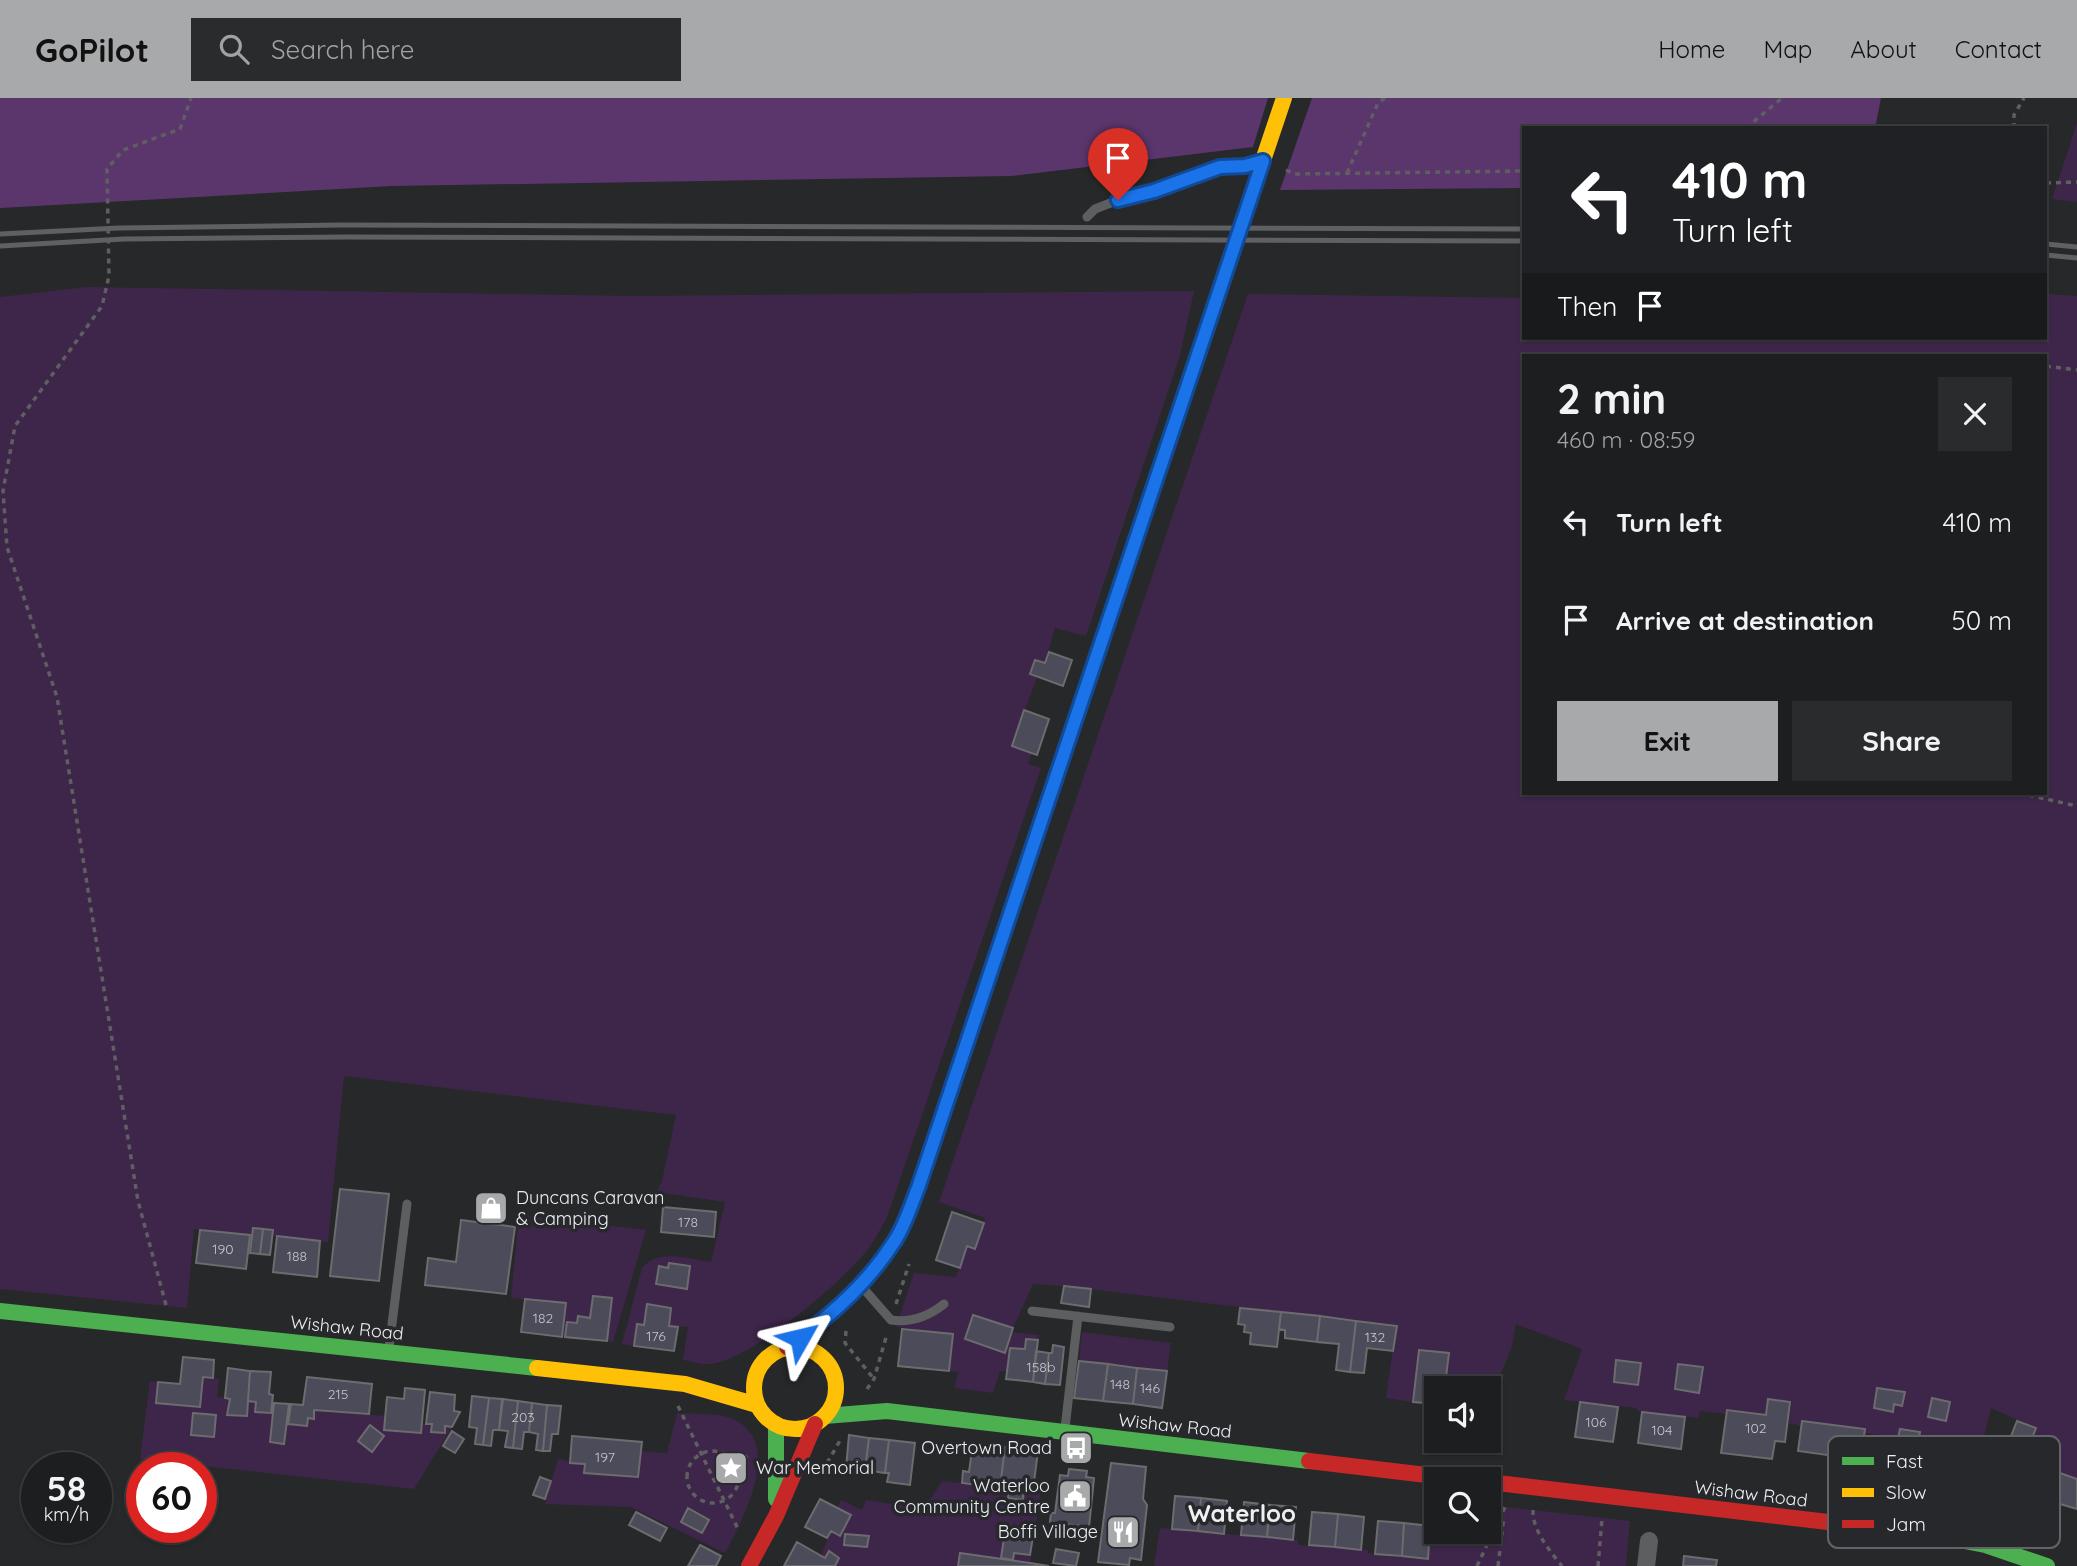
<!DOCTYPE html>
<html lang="en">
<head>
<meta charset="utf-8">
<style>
	:root { --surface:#1d1e20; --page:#2a2b2d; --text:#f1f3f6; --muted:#a0a2a5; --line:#3b3c3e; --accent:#a8a9ab }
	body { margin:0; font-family:Quicksand,sans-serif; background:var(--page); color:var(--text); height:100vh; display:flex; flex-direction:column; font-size:26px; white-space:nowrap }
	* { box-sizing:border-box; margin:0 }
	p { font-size:23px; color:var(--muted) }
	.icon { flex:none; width:38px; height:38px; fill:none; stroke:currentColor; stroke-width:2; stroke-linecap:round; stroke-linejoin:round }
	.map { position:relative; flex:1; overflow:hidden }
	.sheet { position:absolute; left:1522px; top:256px; width:525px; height:441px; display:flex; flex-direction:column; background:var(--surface); border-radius:0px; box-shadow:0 2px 5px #0004,0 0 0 2px var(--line) }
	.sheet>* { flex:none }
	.top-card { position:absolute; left:1522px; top:28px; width:525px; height:214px; border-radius:0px; box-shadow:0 2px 5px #0004,0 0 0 2px var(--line); background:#202124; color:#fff; overflow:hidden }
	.tools { position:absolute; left:1424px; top:1278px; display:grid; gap:14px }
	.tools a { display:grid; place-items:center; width:77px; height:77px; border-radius:0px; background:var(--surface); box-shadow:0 2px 5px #0004,0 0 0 2px var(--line); font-size:35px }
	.speed { position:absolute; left:21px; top:1354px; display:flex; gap:14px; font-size:35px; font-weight:700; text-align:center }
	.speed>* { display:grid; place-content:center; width:91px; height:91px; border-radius:50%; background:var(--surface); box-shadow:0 2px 5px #0004,0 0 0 2px var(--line); line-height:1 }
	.speed small { font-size:18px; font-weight:400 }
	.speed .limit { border:10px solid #d22; background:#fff; color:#111 }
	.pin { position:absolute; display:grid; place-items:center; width:60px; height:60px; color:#fff; margin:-72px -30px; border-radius:50% 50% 50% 0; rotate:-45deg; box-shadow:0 0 7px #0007 }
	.pin .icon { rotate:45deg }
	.me { position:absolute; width:77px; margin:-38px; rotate:53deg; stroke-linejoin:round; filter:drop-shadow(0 0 5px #0008) }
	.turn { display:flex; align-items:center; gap:24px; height:147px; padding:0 35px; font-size:32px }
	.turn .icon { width:91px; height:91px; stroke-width:2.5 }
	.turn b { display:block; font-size:49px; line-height:60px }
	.then { display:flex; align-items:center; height:66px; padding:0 35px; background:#0003; gap:14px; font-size:26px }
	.round { display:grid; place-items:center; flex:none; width:74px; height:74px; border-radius:0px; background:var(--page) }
	.headline { display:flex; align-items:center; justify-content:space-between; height:119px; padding:0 35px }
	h1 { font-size:42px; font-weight:700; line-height:52px }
	.cta { display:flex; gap:14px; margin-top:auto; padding:14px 35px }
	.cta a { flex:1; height:80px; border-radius:0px; background:var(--accent); color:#111; font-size:28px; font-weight:700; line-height:80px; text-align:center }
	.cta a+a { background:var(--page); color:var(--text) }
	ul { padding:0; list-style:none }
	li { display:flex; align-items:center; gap:21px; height:98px; padding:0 35px }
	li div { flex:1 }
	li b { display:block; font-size:26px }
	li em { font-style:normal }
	header { display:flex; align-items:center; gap:42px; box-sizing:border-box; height:98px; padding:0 35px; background:var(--accent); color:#111 }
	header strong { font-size:33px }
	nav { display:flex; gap:38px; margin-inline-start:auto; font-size:24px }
	.search { width:490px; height:63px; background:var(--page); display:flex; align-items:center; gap:18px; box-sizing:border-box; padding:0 24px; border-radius:0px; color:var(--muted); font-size:26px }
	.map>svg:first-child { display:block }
	.green { fill:#3e264a; fill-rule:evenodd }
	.forest { fill:#5b366d }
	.building { fill:#4b4b59; stroke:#6c6c6e; stroke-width:2 }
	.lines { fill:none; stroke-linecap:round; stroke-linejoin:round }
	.path { stroke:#5f5f61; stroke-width:3.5; stroke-dasharray:5 5; stroke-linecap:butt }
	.lane { stroke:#5d5e5f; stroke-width:9 }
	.street { stroke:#5d5e5f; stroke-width:18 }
	.fast { stroke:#4caf50; stroke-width:16 }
	.slow { stroke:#ffc107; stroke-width:16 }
	.jam { stroke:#c62828; stroke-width:16 }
	.rail { stroke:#5f6061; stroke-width:5 }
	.route-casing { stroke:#114b97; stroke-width:18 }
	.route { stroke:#1a73e8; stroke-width:12 }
	.labels { text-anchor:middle; stroke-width:7; stroke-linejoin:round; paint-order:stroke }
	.number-label { font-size:14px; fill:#c5c6cb }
	.poi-label { font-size:18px; fill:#eeeff1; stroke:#26282b; text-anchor:end }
	.street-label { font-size:18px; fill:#eeeff1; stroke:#26282b }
	.district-label { font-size:24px; font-weight:bold; fill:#eeeff1; stroke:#26282b }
	.key { fill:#26282b; stroke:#626466; stroke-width:2 }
	.key-label { font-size:19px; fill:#eeeff1 }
</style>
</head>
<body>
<header>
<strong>GoPilot</strong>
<div class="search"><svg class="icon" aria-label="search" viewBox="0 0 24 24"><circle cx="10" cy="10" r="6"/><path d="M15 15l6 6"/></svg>Search here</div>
<nav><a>Home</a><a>Map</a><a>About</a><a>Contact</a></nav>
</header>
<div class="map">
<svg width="2077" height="1468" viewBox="0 0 2077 1468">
	<rect width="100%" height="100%" fill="#27282a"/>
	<path class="green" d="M2077,25V104L2052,101Z
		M87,189L636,198L1194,193L1180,257L1086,538L1055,530L1045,565L1035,562L1030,576L1037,579L1012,648L1032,655L1028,666L1041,670L887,1119C882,1128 877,1138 871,1147C849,1179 749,1264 710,1266C701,1267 691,1263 683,1262L688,1229L669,1228L671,1210L647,1207L644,1227L634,1248L622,1246L642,1170C659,1150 688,1161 711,1164L725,1104L657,1094L662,1083L676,1017L344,978L328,1144L272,1138V1132L253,1130L250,1137L194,1131L187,1210L0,1191V199Z
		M1248,196L1524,200V240H2046V196L2077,198V1381L2053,1373L2054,1369L2018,1356L2016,1361L2006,1354L2010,1341L2035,1330L1991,1310L1980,1354L1972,1352L1973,1342L1959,1339L1957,1350L1918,1344L1900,1331L1898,1340L1864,1335V1331L1802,1323L1801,1328L1789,1325L1791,1305L1768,1301L1766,1317L1727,1312L1726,1316L1700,1313L1698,1320L1637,1313V1310L1564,1302L1582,1251L1516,1226L1512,1249L1489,1303V1290H1460L1461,1281L1446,1279L1449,1255L1420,1252L1413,1304L1386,1300L1396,1228L1064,1188L1033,1186L1013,1230L973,1217L965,1241L1004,1255L1012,1234L1039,1237L1038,1242L1026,1241L1025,1251L1010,1250L1007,1273H1000L993,1295L955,1290L958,1274L949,1273L953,1236L896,1229L914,1175L956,1179L967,1148L975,1150L985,1120L939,1104ZM1524,257H2046V695H1524Z
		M519,1117L646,1132L613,1244L607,1243L612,1200L593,1198L590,1220L579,1218L577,1225L567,1224L565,1239H562L566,1206L511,1200Z
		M1082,1234L1171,1245L1167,1273L1079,1263Z
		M203,1279L219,1281L217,1299L230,1301L228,1317L247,1318L248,1303L256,1304L255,1314L273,1316L270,1344L284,1346L286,1326L306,1328L308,1320L314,1321V1312L385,1318V1332L421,1335L422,1326H432L431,1334L444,1335L445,1328L452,1329L414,1391L140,1361L150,1283L158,1284L156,1305L199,1309Z
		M677,1315C691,1316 719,1315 731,1320C786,1343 743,1420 725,1455L631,1409L545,1406L558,1361L585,1366V1375L638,1379L641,1353L667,1355Z
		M942,1383L1041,1393L1030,1465L958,1468H835L839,1459L829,1454L825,1460L821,1457L831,1433L840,1437L851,1418L837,1410L841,1402L862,1412L866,1402L924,1411Z
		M1489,1407L1630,1423L1626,1468H1154L1160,1430L1293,1442H1298V1447L1368,1452V1455L1375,1456L1427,1461L1429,1444L1449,1445L1455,1433H1489Z"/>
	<path class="forest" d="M0,0H1268L1253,49L1011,78L392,88L0,110Z
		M1312,0H1881L1875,30H1524V90L1280,92Z"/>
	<path class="building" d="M1049,554L1072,562L1063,588L1030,576L1035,562L1045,565Z
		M1024,612L1049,621L1037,657L1012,648Z
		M340,1091L389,1096L379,1183L330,1178Z
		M663,1109L716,1114L714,1139L661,1134Z
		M952,1114L984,1125L975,1151L967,1148L960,1170L936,1162Z
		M461,1122L515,1129L506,1196L425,1187L428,1160L456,1164Z
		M253,1130L263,1131L260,1156L250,1155Z
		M263,1131L273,1132L270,1157L260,1156Z
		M200,1132L250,1137L246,1171L196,1165Z
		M277,1138L320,1143L317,1179L273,1174Z
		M669,1165L690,1168L687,1191L656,1186L659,1168L668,1170Z
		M1064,1188L1091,1191L1089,1209L1061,1205Z
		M593,1198L612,1200L607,1243L565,1239L567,1224L577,1225L578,1218L590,1220Z
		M525,1201L566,1205L562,1239L521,1234Z
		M647,1206L671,1210L669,1228L678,1229L674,1253L634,1248L637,1226L644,1227Z
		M1240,1210L1281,1214L1277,1249L1250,1246L1251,1235L1244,1234L1245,1227L1238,1226Z
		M1281,1214L1320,1218L1317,1244L1285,1240V1232L1279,1231Z
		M973,1217L1013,1230L1005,1255L965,1241Z
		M1320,1218L1356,1223L1350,1274L1336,1272L1339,1246L1317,1244Z
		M1356,1223L1397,1228L1393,1253L1367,1250L1364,1275L1350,1274Z
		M902,1231L953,1236L949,1273L898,1268Z
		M1026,1241L1038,1242L1033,1284L1006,1281L1010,1250L1025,1251Z
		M1053,1247L1064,1249L1060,1287L1045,1286L1049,1255H1052Z
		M1419,1252L1449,1255L1446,1279L1461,1281L1460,1290H1437V1306L1413,1304Z
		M1036,1253L1049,1255L1045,1286L1033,1284Z
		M183,1259L214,1262L213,1280L203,1279L200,1309L156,1305L158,1284L180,1286Z
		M1616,1262L1641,1265L1638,1287L1614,1284Z
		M1079,1263L1108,1266L1103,1303L1074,1300Z
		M1108,1266L1137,1270L1133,1306L1103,1303Z
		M1678,1266L1703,1269L1699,1295L1675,1291Z
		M228,1270L250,1273L247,1318L227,1317L230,1301L225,1300Z
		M1137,1270L1167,1273L1162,1310L1133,1306Z
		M250,1273L271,1274L269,1296L273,1297L271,1315L255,1314L256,1304L248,1303Z
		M307,1279L372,1286L369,1316L314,1312V1321L308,1320L307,1328L288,1326L291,1306L303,1307Z
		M405,1290L425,1292L421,1335L384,1332L387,1299L404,1301Z
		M1877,1290L1905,1294L1902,1308L1894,1306L1893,1314L1874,1310Z
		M430,1294L455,1297L454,1313L460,1314L452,1329L445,1328V1335L431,1334L432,1326H426Z
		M472,1298L489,1300L483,1347L475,1346L477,1330L469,1329Z
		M489,1300L502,1301L499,1332H493L491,1348L483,1347Z
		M1932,1300L1950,1304L1946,1323L1928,1319Z
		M503,1301L518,1303L513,1350L505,1349L508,1333L499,1332Z
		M1768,1301L1790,1304L1785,1344L1775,1343L1772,1361L1721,1355L1727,1312L1766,1317Z
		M518,1303L532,1305L529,1334H524L522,1351L513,1350Z
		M1580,1304L1618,1309L1613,1344L1575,1339Z
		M274,1305L289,1306L284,1346L270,1344Z
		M532,1305L547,1307L543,1353L536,1352L538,1336L529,1334Z
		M547,1307L561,1308L558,1336H552L550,1353H543Z
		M1642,1314L1685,1319L1681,1351L1638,1345Z
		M193,1315L216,1317L214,1339L191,1337Z
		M1802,1323L1865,1331L1859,1373L1834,1370L1835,1358L1798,1353Z
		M2017,1323L2036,1330L2029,1348L2010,1341Z
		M370,1327L384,1338L372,1354L358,1343Z
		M1900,1331L1920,1334L1912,1381L1876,1376L1881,1338L1898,1340Z
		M452,1333L464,1341L455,1355L443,1348Z
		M849,1337L869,1340L865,1372L846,1370Z
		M572,1338L642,1344L638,1379L584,1375L585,1366L570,1365Z
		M869,1340L889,1342L885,1375L865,1372Z
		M889,1342L915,1345L910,1387L887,1384L889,1375H885Z
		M973,1345L1005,1349L1000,1390L962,1385L963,1373L969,1374Z
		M1005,1349L1038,1353L1033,1392L1024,1391L1023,1402L1008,1400L1009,1391L1000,1390Z
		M1111,1365L1146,1369L1143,1401L1147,1407L1141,1462L1130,1460L1129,1467L1098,1464Z
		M1069,1371L1087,1373L1086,1379L1094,1380L1089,1429L1050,1424L1051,1415H1055L1060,1377L1068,1378Z
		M2060,1375L2077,1381V1411L2050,1403Z
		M540,1379L551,1383L545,1401L533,1397Z
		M1175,1398L1201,1400L1198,1433L1172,1431Z
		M1201,1400L1227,1403L1224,1436L1198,1433Z
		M820,1401L851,1417L840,1438L831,1433L827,1440L805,1429Z
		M1244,1404L1270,1407L1267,1439L1241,1437Z
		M1270,1407L1296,1409L1293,1442L1267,1439Z
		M688,1410L709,1422L702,1435L681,1424Z
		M636,1414L667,1430L660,1443L629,1427Z
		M1312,1414L1338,1416L1335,1449L1309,1447Z
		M1338,1416L1364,1419L1361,1452L1335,1449Z
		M1378,1423L1404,1425L1402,1458L1375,1456Z
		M1404,1425L1430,1428L1428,1461L1402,1458Z
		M1006,1427L1034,1432L1030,1457L1014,1455L1013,1462L1001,1460Z
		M845,1436L869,1438L867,1449L844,1447Z
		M797,1444L825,1460L829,1453L839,1460L835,1468H784Z
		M700,1447L721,1458L716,1468H688Z
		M1056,1451L1079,1455L1076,1468L1053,1465Z
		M960,1455L1030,1465L1049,1468H958Z
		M1684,1458L1717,1462L1716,1468H1683Z"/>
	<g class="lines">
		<path class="path" d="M1746,30L1782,0
			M2014,30V17L2024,0
			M1286,72L1295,76L1524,73
			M1347,75L1378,5L1385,0
			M2046,85L2077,84
			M2046,268L2077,272
			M2019,695L2077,708
			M896,1206L909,1166
			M166,1207L138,1103L57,599L7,449L3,393L15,328L102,208L109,178L107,71L123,52L180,31L191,0
			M846,1233L845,1245L874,1281
			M867,1291L874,1281L887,1236
			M678,1308L739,1433
			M687 1379a26 26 0 1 1 52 0a26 26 0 1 1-52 0Z
			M827,1365L841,1341
			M735,1366L751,1355
			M1533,1412C1532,1432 1550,1453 1562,1468
			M1477,1468L1505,1409
			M1498,1468L1504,1418
			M1598,1468L1602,1421"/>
		<path class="lane" d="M1087,119L1095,111L1118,102L1154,93L1220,69L1256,65
			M863,1190L891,1222C911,1225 929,1218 944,1206
			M1032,1213L1170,1229
			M389,1250L407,1106
			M1065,1330L1078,1218"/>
		<path class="street" d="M1646,1468L1649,1443"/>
		<path class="fast" d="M963,957L1102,542
			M0,1213L537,1270
			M825,1318L887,1313L1309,1363
			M776,1327V1401
			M1862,1428L1934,1437L1985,1447L2047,1468"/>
		<path class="slow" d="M1177,318L1284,0
			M754 1290a41 41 0 1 1 82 0a41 41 0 1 1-82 0Z
			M537,1270L685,1286L757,1307"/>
		<path class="jam" d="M1102,542L1177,318
			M787,1249C828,1218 870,1185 897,1139C910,1117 918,1090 927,1065C939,1029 951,993 963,957
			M1309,1363L1460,1381
			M1489,1384L1862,1428
			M749,1468L776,1418L815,1326"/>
		<path class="rail" d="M0,136L119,130L341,127L1524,131
			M2046,146L2077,149
			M0,148L124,141L346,139L1524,143
			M2046,157L2077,160"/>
	</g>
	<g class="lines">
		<g class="route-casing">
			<path id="route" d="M800,1240C837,1212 869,1183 894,1144C905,1128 911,1107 918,1090L1263,63L1245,68L1220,69L1154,93L1118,102"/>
		</g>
		<use href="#route" class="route"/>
	</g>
	<defs>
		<g id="shop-square" transform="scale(1.75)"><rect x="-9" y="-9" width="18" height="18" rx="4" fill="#a8a9ab" stroke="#26282b"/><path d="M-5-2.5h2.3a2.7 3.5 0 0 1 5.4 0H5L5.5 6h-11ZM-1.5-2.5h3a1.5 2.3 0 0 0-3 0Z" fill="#fff"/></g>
		<g id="bus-square" transform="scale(1.75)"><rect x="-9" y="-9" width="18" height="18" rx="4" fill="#a8a9ab" stroke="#26282b"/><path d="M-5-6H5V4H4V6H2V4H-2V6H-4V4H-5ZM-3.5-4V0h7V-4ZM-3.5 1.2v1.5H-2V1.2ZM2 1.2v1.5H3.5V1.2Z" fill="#fff"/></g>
		<g id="sight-square" transform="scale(1.75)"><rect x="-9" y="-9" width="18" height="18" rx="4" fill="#a8a9ab" stroke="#26282b"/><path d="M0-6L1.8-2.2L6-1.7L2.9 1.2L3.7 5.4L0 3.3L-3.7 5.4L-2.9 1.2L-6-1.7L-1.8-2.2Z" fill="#fff"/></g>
		<g id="civic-square" transform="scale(1.75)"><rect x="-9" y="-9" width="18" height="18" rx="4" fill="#a8a9ab" stroke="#26282b"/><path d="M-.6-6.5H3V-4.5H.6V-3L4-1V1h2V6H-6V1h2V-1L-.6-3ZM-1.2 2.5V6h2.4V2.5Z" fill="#fff"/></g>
		<g id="restaurant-square" transform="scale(1.75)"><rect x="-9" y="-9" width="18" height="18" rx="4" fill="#a8a9ab" stroke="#26282b"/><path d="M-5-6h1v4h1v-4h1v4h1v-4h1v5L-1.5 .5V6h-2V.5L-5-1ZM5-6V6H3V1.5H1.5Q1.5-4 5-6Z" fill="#fff"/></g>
	</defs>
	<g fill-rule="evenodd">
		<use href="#shop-square" x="491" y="1110"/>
		<use href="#bus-square" x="1076" y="1350"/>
		<use href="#sight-square" x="731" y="1370"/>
		<use href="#civic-square" x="1075" y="1398"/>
		<use href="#restaurant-square" x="1123" y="1434"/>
	</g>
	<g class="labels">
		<g class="number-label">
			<text x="688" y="1129">178</text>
			<text x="223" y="1156">190</text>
			<text x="297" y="1163">188</text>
			<text x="543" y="1225">182</text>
			<text x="656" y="1243">176</text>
			<text x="1375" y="1244">132</text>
			<text x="1041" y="1274">158b</text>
			<text x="1120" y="1291">148</text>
			<text x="1150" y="1295">146</text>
			<text x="338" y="1301">215</text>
			<text x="523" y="1324">203</text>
			<text x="1596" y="1329">106</text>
			<text x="1756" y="1335">102</text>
			<text x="1662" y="1337">104</text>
			<text x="605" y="1364">197</text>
		</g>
		<g class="poi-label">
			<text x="516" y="1106" text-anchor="start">Duncans Caravan<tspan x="516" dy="21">&amp; Camping</tspan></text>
			<text x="1052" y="1356">Overtown Road</text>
			<text x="756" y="1376" text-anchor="start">War Memorial</text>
			<text x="1050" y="1394">Waterloo<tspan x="1050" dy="21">Community Centre</tspan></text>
			<text x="1098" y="1440">Boffi Village</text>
		</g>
		<g class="street-label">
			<text transform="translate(347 1230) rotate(6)" y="6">Wishaw Road</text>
			<text transform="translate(1175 1328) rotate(6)" y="6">Wishaw Road</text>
			<text transform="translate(1751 1396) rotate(7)" y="6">Wishaw Road</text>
		</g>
		<g class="district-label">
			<text x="1242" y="1424">Waterloo</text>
		</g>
	</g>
	<rect x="1828" y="1338" width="232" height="112" rx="10" class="key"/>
	<rect x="1842" y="1359" width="32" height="8" fill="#4caf50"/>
	<rect x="1842" y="1390" width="32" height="9" fill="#ffc107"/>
	<rect x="1842" y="1422" width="32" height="8" fill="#c62828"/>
	<g class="key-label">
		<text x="1886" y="1370">Fast</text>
		<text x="1886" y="1401">Slow</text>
		<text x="1886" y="1433">Jam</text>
	</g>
</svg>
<div class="tools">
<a><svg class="icon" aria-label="sound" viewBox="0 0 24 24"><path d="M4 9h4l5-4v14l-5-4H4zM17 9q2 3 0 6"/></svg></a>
<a><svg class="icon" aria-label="search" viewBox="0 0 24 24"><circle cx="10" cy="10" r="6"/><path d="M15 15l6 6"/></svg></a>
</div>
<div class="speed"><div>58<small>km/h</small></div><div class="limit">60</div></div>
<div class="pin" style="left:1118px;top:102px;background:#d93025"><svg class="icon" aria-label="arrive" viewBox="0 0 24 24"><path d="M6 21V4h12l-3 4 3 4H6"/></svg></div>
<svg class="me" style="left:800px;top:1240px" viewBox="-20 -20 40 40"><path d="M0-17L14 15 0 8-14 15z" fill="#1a73e8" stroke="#fff" stroke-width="4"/></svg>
<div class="top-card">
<div class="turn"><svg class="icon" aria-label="left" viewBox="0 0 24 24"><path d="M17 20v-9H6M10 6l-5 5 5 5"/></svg><div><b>410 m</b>Turn left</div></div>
<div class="then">Then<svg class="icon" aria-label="arrive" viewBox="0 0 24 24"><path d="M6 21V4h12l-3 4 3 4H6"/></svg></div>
</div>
<section class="sheet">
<div class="headline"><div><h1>2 min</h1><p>460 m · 08:59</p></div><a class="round"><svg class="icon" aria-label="close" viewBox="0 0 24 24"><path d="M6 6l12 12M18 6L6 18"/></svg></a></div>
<ul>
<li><svg class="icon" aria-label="left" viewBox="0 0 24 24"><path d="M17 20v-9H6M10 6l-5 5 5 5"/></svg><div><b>Turn left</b></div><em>410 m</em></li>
<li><svg class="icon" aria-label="arrive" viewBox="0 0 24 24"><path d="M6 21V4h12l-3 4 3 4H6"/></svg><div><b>Arrive at destination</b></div><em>50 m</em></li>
</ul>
<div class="cta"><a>Exit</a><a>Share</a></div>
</section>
</div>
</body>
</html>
